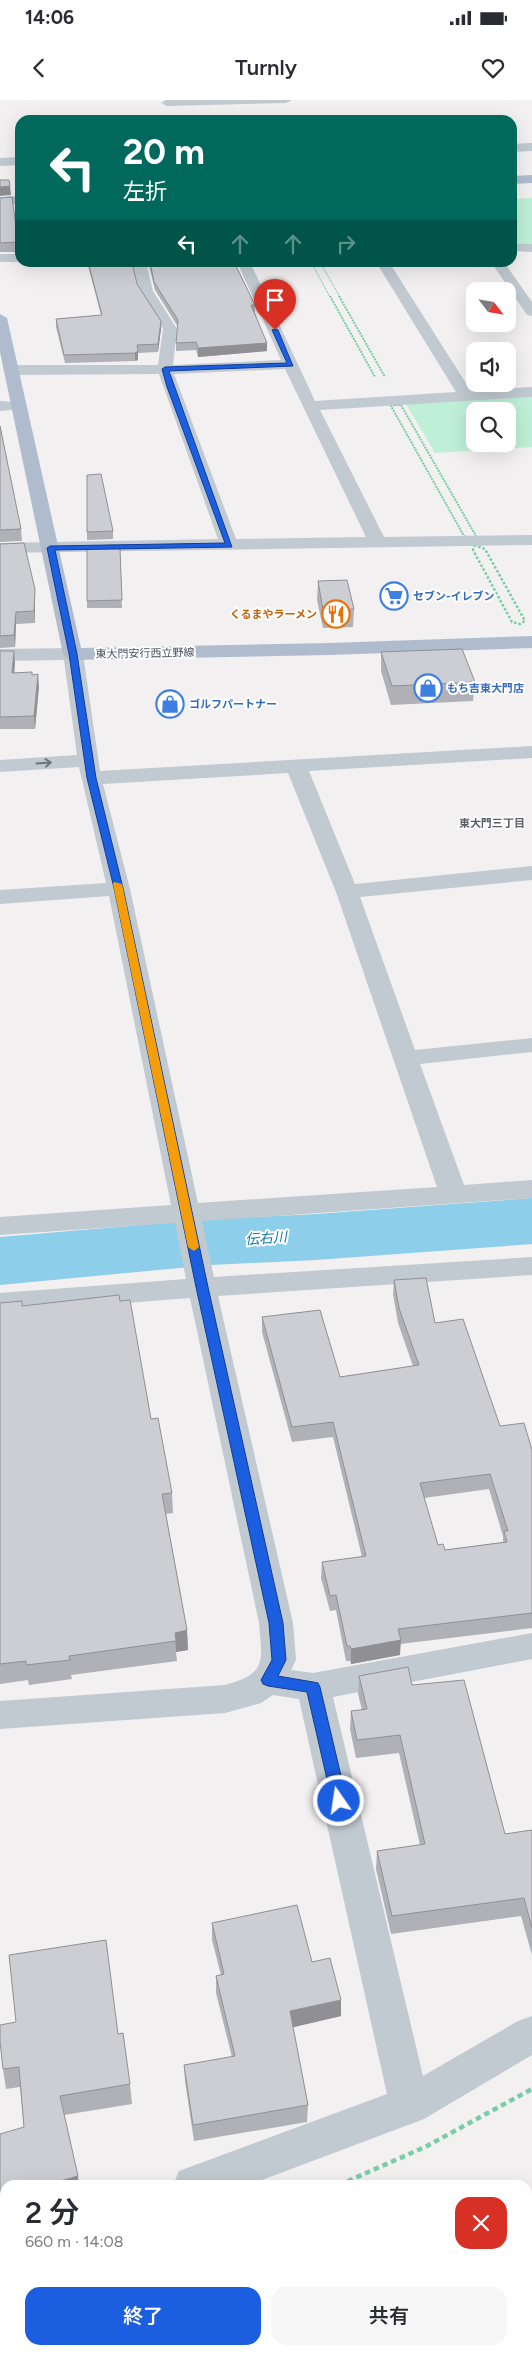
<!DOCTYPE html>
<html lang="ja">
<head>
<meta charset="utf-8">
<style>
	:root { --surface:#fff; --page:#f7f7f7; --text:#2b2b33; --muted:#7c7c81; --accent:#1c5ee0 }
	body { margin:0; font-family:Figtree,"Noto Sans JP",sans-serif; background:var(--page); color:var(--text); height:100vh; display:flex; flex-direction:column; font-size:19px; white-space:nowrap }
	* { box-sizing:border-box; margin:0 }
	p { font-size:16px; color:var(--muted) }
	.icon { flex:none; width:28px; height:28px; fill:none; stroke:currentColor; stroke-width:2; stroke-linecap:round; stroke-linejoin:round }
	.map { position:relative; flex:1; overflow:hidden }
	.drawer { position:absolute; left:0px; top:2080px; width:532px; height:175px; display:flex; flex-direction:column; background:var(--surface); border-radius:15px 15px 0 0; box-shadow:0 5px 20px #0002 }
	.drawer>* { flex:none }
	.top-card { position:absolute; left:15px; top:15px; width:502px; height:152px; border-radius:15px; box-shadow:0 5px 20px #0002; background:#00695c; color:#fff; overflow:hidden }
	.needle { width:32px; rotate:121deg }
	.controls { position:absolute; left:466px; top:182px; display:grid; gap:10px }
	.controls a { display:grid; place-items:center; width:50px; height:50px; border-radius:10px; background:var(--surface); box-shadow:0 5px 20px #0002; font-size:25px }
	.pin { position:absolute; display:grid; place-items:center; width:42px; height:42px; color:#fff; margin:-51px -21px; border-radius:50% 50% 50% 0; rotate:-45deg; box-shadow:0 0 5px #0007 }
	.pin .icon { rotate:45deg }
	.me { position:absolute; width:55px; margin:-28px; rotate:347deg; stroke-linejoin:round; filter:drop-shadow(0 0 4px #0008) }
	.turn { display:flex; align-items:center; gap:18px; height:105px; padding:0 25px; font-size:22px }
	.turn .icon { width:65px; height:65px; stroke-width:2.5 }
	.turn b { display:block; font-size:35px; line-height:42px }
	.lanes { display:flex; align-items:center; height:48px; padding:0 25px; background:#0003; justify-content:center; gap:25px; direction:ltr }
	.lanes .off { opacity:.35 }
	.round { display:grid; place-items:center; flex:none; width:52px; height:52px; border-radius:15px; background:var(--page) }
	.overview { display:flex; align-items:center; justify-content:space-between; height:85px; padding:0 25px }
	h1 { font-size:30px; font-weight:600; line-height:38px }
	.primary-button { display:flex; gap:10px; margin-top:auto; padding:10px 25px }
	.primary-button a { flex:1; height:58px; border-radius:15px; background:var(--accent); color:#fff; font-size:20px; font-weight:600; line-height:58px; text-align:center }
	.primary-button a+a { background:var(--page); color:var(--text) }
	.status { display:flex; justify-content:space-between; align-items:center; height:35px; padding:0 25px; background:var(--surface); direction:ltr }
	.status svg { height:14px; fill:currentColor }
	header { display:flex; justify-content:space-between; align-items:center; height:65px; padding:0 25px; background:var(--surface); font-size:22px; font-weight:600 }
	.map>svg:first-child { display:block }
	.green { fill:#bfefd6; fill-rule:evenodd }
	.lines { fill:none; stroke-linecap:round; stroke-linejoin:round }
	.river { fill:#8dceeb; fill-rule:evenodd }
	.path-far3 { stroke:#78ccab; stroke-width:1; stroke-dasharray:2 1; stroke-linecap:butt }
	.path-far2 { stroke:#78ccab; stroke-width:2; stroke-dasharray:2 1; stroke-linecap:butt }
	.path-far1 { stroke:#78ccab; stroke-width:2.5; stroke-dasharray:2.5 2; stroke-linecap:butt }
	.path { stroke:#78ccab; stroke-width:4.5; stroke-dasharray:5.5 4; stroke-linecap:butt }
	.minor { fill:#c1c9d1; fill-rule:evenodd }
	.major { fill:#b0bcce; fill-rule:evenodd }
	.wall { fill:#b0b1b6; fill-rule:evenodd }
	.shaded-wall { fill:#909094 }
	.building { fill:#cdced4; stroke:#909094; fill-rule:evenodd }
	.oneway { stroke:#6c7580 }
	.route { fill:#1c5ee0; stroke:#123d92 }
	.slow { fill:#f59e0b }
	.labels { text-anchor:middle; stroke-width:4; stroke-linejoin:round; paint-order:stroke }
	.far-shop-label { font-size:11px; font-weight:bold; fill:#366cbe; stroke:#fff; text-anchor:start }
	.far-food-label { font-size:11px; font-weight:bold; fill:#c56008; stroke:#fff; text-anchor:end }
	.far-street-label { font-size:11px; fill:#48515d; stroke:#fff }
	.far-neighbourhood-label { font-size:11px; font-weight:bold; fill:#5c5f65; stroke:#fff }
	.water-label { font-size:14px; font-style:italic; fill:#0f7aa9; stroke:#fff }
</style>
</head>
<body>
<div class="status"><b>14:06</b><svg viewBox="0 0 49 12"><path d="M0 12V9h3v3zM5 12V6h3v6zM10 12V3h3v9zM15 12V0h3v12zM26 1h20v11H26zM47 4h2v5h-2z"/></svg></div>
<header><svg class="icon" aria-label="back" viewBox="0 0 24 24"><path d="M15 5l-7 7 7 7"/></svg>Turnly<svg class="icon" aria-label="heart" viewBox="0 0 24 24"><path d="M12 20l-8-8c-3-5 5-10 8-4 3-6 11-1 8 4z"/></svg></header>
<div class="map">
<svg width="532" height="2255" viewBox="0 0 532 2255">
	<rect width="100%" height="100%" fill="#f2f0f0"/>
	<path class="green" d="M532,98V144L513,143V99Z
		M532,297V347L435,353L406,304ZM475,311H508V344H475Z"/>
	<g class="lines">
		<path class="river" d="M532,1098V1144L316,1160L211,1165L0,1185V1137L211,1119L316,1114Z"/>
		<path class="path-far3" d="M311,162L330,197
			M320,162L340,197"/>
		<path class="path-far2" d="M330,196L375,277
			M339,196L385,277
			M395,305H401L476,436L471,438L464,436L391,306Z"/>
		<path class="path-far1" d="M474,445L485,449L525,521L520,524L512,522L473,450Z"/>
		<path class="path" d="M339,2085L425,2047L532,1989
			M0,2226L5,2225"/>
		<path class="minor" d="M292,0L286,3L167,6L161,3L166,0Z
			M532,43V51L512,52V44Z
			M20,57V65L0,66V58Z
			M512,143L532,144V152L512,151Z
			M0,154H20V162H0Z
			M132,162H146L153,191L177,229L173,265L281,260L237,162H250L315,301L456,292L376,162H389L471,291L532,287V297L320,310L384,437L532,435V445L0,453V443L218,439L159,274L11,275L3,270L11,265H158L163,229L139,191ZM285,269L366,437L236,439L174,274Z
			M491,162H504L532,202V216L527,215Z
			M0,301L23,303L26,306L23,309L0,311Z
			M73,548L80,550L83,554L100,671L532,646V658L309,671L355,784L532,766V780L360,797L415,950L532,938V952L420,964L464,1085L532,1080V1098L202,1121L214,1177L532,1157V1175L218,1196L293,1523L296,1560L291,1570L313,1573L532,1533V1559L333,1597L423,1976L518,1921L532,1916V1955L424,2019L249,2085H173L179,2071L387,1994L299,1599L273,1595L261,1603L225,1613L0,1629V1601L225,1585C268,1574 262,1560 259,1523L190,1198L0,1213V1193L186,1179L175,1123L0,1135V1117L171,1105L109,796L0,804V790L106,783L79,667L0,672V660L77,655L64,560L0,561V549ZM288,673L336,792L437,1087L198,1103L130,789L103,684Z
			M5,2134V2176L0,2178V2136Z"/>
		<path class="major" d="M532,75V83L512,84V76Z
			M20,96V104L0,105V97Z
			M0,214L7,218L81,548L329,543L532,536V548L329,555L73,560L66,558L63,554L0,252Z"/>
	</g>
	<path class="wall" d="M0,98L18,142V152H0Z
		M87,162H132L137,184L161,221V229L158,252L138,253V260L135,261L65,263L56,227V219L101,215Z
		M148,162H234L255,205V213L267,251L198,257L196,250L176,251V243L178,227L155,190Z
		M0,326L21,429L22,441L0,442Z
		M113,431V439L87,440V432Z
		M0,444L35,501V523L16,524L15,547L0,548Z
		M117,449H120L122,508H87V501Z
		M318,481L354,509L353,527L323,528L317,500Z
		M0,551L15,563L14,573L32,575L39,586L35,629H0Z
		M381,552L475,582L473,601L391,605L381,571Z
		M394,1180L435,1223L500,1326L532,1350V1528L400,1544V1555L351,1564L350,1561H346L336,1510L330,1511L321,1478L322,1462L362,1457L333,1337L292,1342L262,1232V1217L340,1277L413,1266L398,1223L393,1194ZM489,1389L503,1436V1442L445,1450L438,1445L424,1398Z
		M120,1201L151,1319L172,1393L173,1413L166,1414L187,1530L188,1550L176,1552L177,1561L71,1575L72,1579L29,1585L28,1580L0,1584V1203L22,1206Z
		M359,1576L412,1585L505,1734L532,1730V1855L521,1816L391,1834L376,1769L377,1751L420,1745L399,1653L356,1658L350,1629L351,1611L362,1610L358,1594Z
		M212,1823L312,1862L341,1916L293,1927L308,2005L307,2022L194,2041L185,1981L184,1965L232,1957L216,1893V1876L221,1875L212,1840Z
		M118,1934L130,1984L132,2004L64,2015L24,2027L20,1987L6,1989L3,1969Z"/>
	<path class="shaded-wall" d="M10,86L11,95L0,96V87Z
		M161,221V229L158,252V244Z
		M267,243V251L198,257V248Z
		M138,251V260L135,261V253Z
		M35,489V523L34,511Z
		M16,512V524L15,547L14,535Z
		M14,551L15,563L13,585L12,573Z
		M38,574L39,586L35,629L34,616Z
		M187,1530L188,1550L176,1552L175,1533Z
		M401,1540L400,1555L351,1564V1549Z
		M341,1900V1916L290,1928V1911Z
		M78,2076L79,2085H46Z
		M5,2097V2117L0,2118V2098Z"/>
	<path class="building" d="M0,80H9L10,86L0,87Z
		M12,97L18,142L0,143V98Z
		M88,162H132L137,184L161,221L158,244L137,245L138,251L135,253L64,255L56,219L102,215Z
		M150,162H234L255,205H251L267,243L198,248L196,242L176,243L178,220L154,182Z
		M0,326L21,429L0,430Z
		M101,374L113,431L87,432V375Z
		M24,443L35,489L34,511L16,512L14,535L0,536V444Z
		M116,445L117,449H120L122,500L87,501V446Z
		M347,480L354,509L323,510L318,481Z
		M462,549L475,582L392,586L381,552Z
		M0,551H14L12,573L32,572V575L38,574L34,616L0,617Z
		M426,1178L435,1223L463,1219L500,1326L524,1323L532,1350V1513L398,1529L401,1540L351,1549L350,1546H347L336,1495L330,1496L322,1462L366,1456L333,1322L292,1327L262,1217L320,1210L340,1277L419,1265L399,1208L394,1180ZM490,1374L508,1431H504L507,1442L445,1450L443,1444L438,1445L420,1383Z
		M119,1195L120,1201L130,1200L151,1319L158,1318L172,1393L162,1394L187,1530L175,1533L176,1541L69,1556L70,1560L26,1565V1561L0,1564V1203L22,1201V1206Z
		M408,1567L412,1585L464,1580L505,1734L532,1730V1828L524,1798L392,1816L377,1751L425,1744L400,1635L357,1640L351,1611L367,1609L359,1576Z
		M297,1805L312,1862L330,1858L341,1900L290,1911L308,2005L193,2025L184,1965L235,1956L216,1876L224,1874L212,1823Z
		M106,1840L118,1934L123,1933L130,1984L60,1996L78,2076L46,2085H5V2097L0,2098V2034L24,2027L19,1967L3,1969L0,1941V1925L16,1922L9,1855Z"/>
	<defs><path id="oneway-shaft" d="M-6 0H5M1.5-3L5.5 0L1.5 3" fill="none" stroke-width="1.6" stroke-linecap="round" stroke-linejoin="round" transform="scale(1.25)"/></defs>
	<use class="oneway" href="#oneway-shaft" transform="translate(44 663) rotate(-4)"/>
	<path class="route" d="M275,229L278,230L293,266L169,271L232,447L55,450L77,554L96,678L123,788L208,1187L283,1523L286,1560L278,1576L313,1582L318,1583L320,1587L347,1701L344,1706L339,1708L334,1706L332,1701L307,1592L268,1586L263,1584L261,1580L272,1560L269,1523L196,1187L114,788L87,678L69,554L47,448L50,446L225,443L167,287L162,269L165,267L287,263L272,230Z"/>
	<path class="slow" d="M114,782L122,784L199,1147L194,1151L188,1147L113,784Z"/>
	<defs>
		<g id="supermarket-ring" transform="scale(1.4375)"><circle r="9.5" fill="#fff" stroke="#3f7fe0" stroke-width="1.5"/><path d="M-6-5.5h2.5l.6 2H6L4.5 2H-2.5L-4.4-4H-6ZM-1.5 3.2a1.3 1.3 0 1 0 .1 0ZM3 3.2a1.3 1.3 0 1 0 .1 0Z" fill="#3f7fe0"/></g>
		<g id="restaurant-ring" transform="scale(1.4375)"><circle r="9.5" fill="#fff" stroke="#e8710a" stroke-width="1.5"/><path d="M-5-6h1v4h1v-4h1v4h1v-4h1v5L-1.5 .5V6h-2V.5L-5-1ZM5-6V6H3V1.5H1.5Q1.5-4 5-6Z" fill="#e8710a"/></g>
		<g id="shop-ring" transform="scale(1.4375)"><circle r="9.5" fill="#fff" stroke="#3f7fe0" stroke-width="1.5"/><path d="M-5-2.5h2.3a2.7 3.5 0 0 1 5.4 0H5L5.5 6h-11ZM-1.5-2.5h3a1.5 2.3 0 0 0-3 0Z" fill="#3f7fe0"/></g>
	</defs>
	<g fill-rule="evenodd">
		<use href="#supermarket-ring" x="394" y="496"/>
		<use href="#restaurant-ring" x="336" y="514"/>
		<use href="#shop-ring" x="428" y="588"/>
		<use href="#shop-ring" x="170" y="604"/>
	</g>
	<g class="labels">
		<g class="far-shop-label">
			<text x="413" y="500">セブン-イレブン</text>
			<text x="447" y="592">もち吉東大門店</text>
			<text x="189" y="608">ゴルフパートナー</text>
		</g>
		<g class="far-food-label">
			<text x="317" y="518">くるまやラーメン</text>
		</g>
		<g class="far-street-label">
			<text transform="translate(145 553) rotate(-1)" y="4">東大門安行西立野線</text>
		</g>
		<g class="far-neighbourhood-label">
			<text x="492" y="727">東大門三丁目</text>
		</g>
		<g class="water-label">
			<text transform="translate(266 1138) rotate(-4)" y="5">伝右川</text>
		</g>
	</g>
</svg>
<div class="controls">
<a><svg class="needle" viewBox="-14 -14 28 28"><path d="M0-13l5 13h-10z" fill="#e53935"/><path d="M0 13l5-13h-10z" fill="#7c7c81"/></svg></a>
<a><svg class="icon" aria-label="sound" viewBox="0 0 24 24"><path d="M4 9h4l5-4v14l-5-4H4zM17 9q2 3 0 6"/></svg></a>
<a><svg class="icon" aria-label="search" viewBox="0 0 24 24"><circle cx="10" cy="10" r="6"/><path d="M15 15l6 6"/></svg></a>
</div>
<div class="pin" style="left:275px;top:230px;background:#d93025"><svg class="icon" aria-label="arrive" viewBox="0 0 24 24"><path d="M6 21V4h12l-3 4 3 4H6"/></svg></div>
<svg class="me" style="left:339px;top:1701px" viewBox="-20 -20 40 40"><circle r="17" fill="#1c5ee0" stroke="#fff" stroke-width="3"/><path d="M0-11L8 9 0 5-8 9z" fill="#fff"/></svg>
<div class="top-card">
<div class="turn"><svg class="icon" aria-label="left" viewBox="0 0 24 24"><path d="M17 20v-9H6M10 6l-5 5 5 5"/></svg><div><b>20 m</b>左折</div></div>
<div class="lanes"><svg class="icon" aria-label="left" viewBox="0 0 24 24"><path d="M17 20v-9H6M10 6l-5 5 5 5"/></svg><svg class="icon off" aria-label="ahead" viewBox="0 0 24 24"><path d="M12 20V5M6 11l6-6 6 6"/></svg><svg class="icon off" aria-label="ahead" viewBox="0 0 24 24"><path d="M12 20V5M6 11l6-6 6 6"/></svg><svg class="icon off" aria-label="right" viewBox="0 0 24 24"><path d="M7 20v-9h11M14 6l5 5-5 5"/></svg></div>
</div>
<section class="drawer">
<div class="overview"><div><h1>2 分</h1><p>660 m · 14:08</p></div><a class="round" style="background:#d93025;color:#fff"><svg class="icon" aria-label="close" viewBox="0 0 24 24"><path d="M6 6l12 12M18 6L6 18"/></svg></a></div>
<div class="primary-button"><a>終了</a><a>共有</a></div>
</section>
</div>
</body>
</html>
